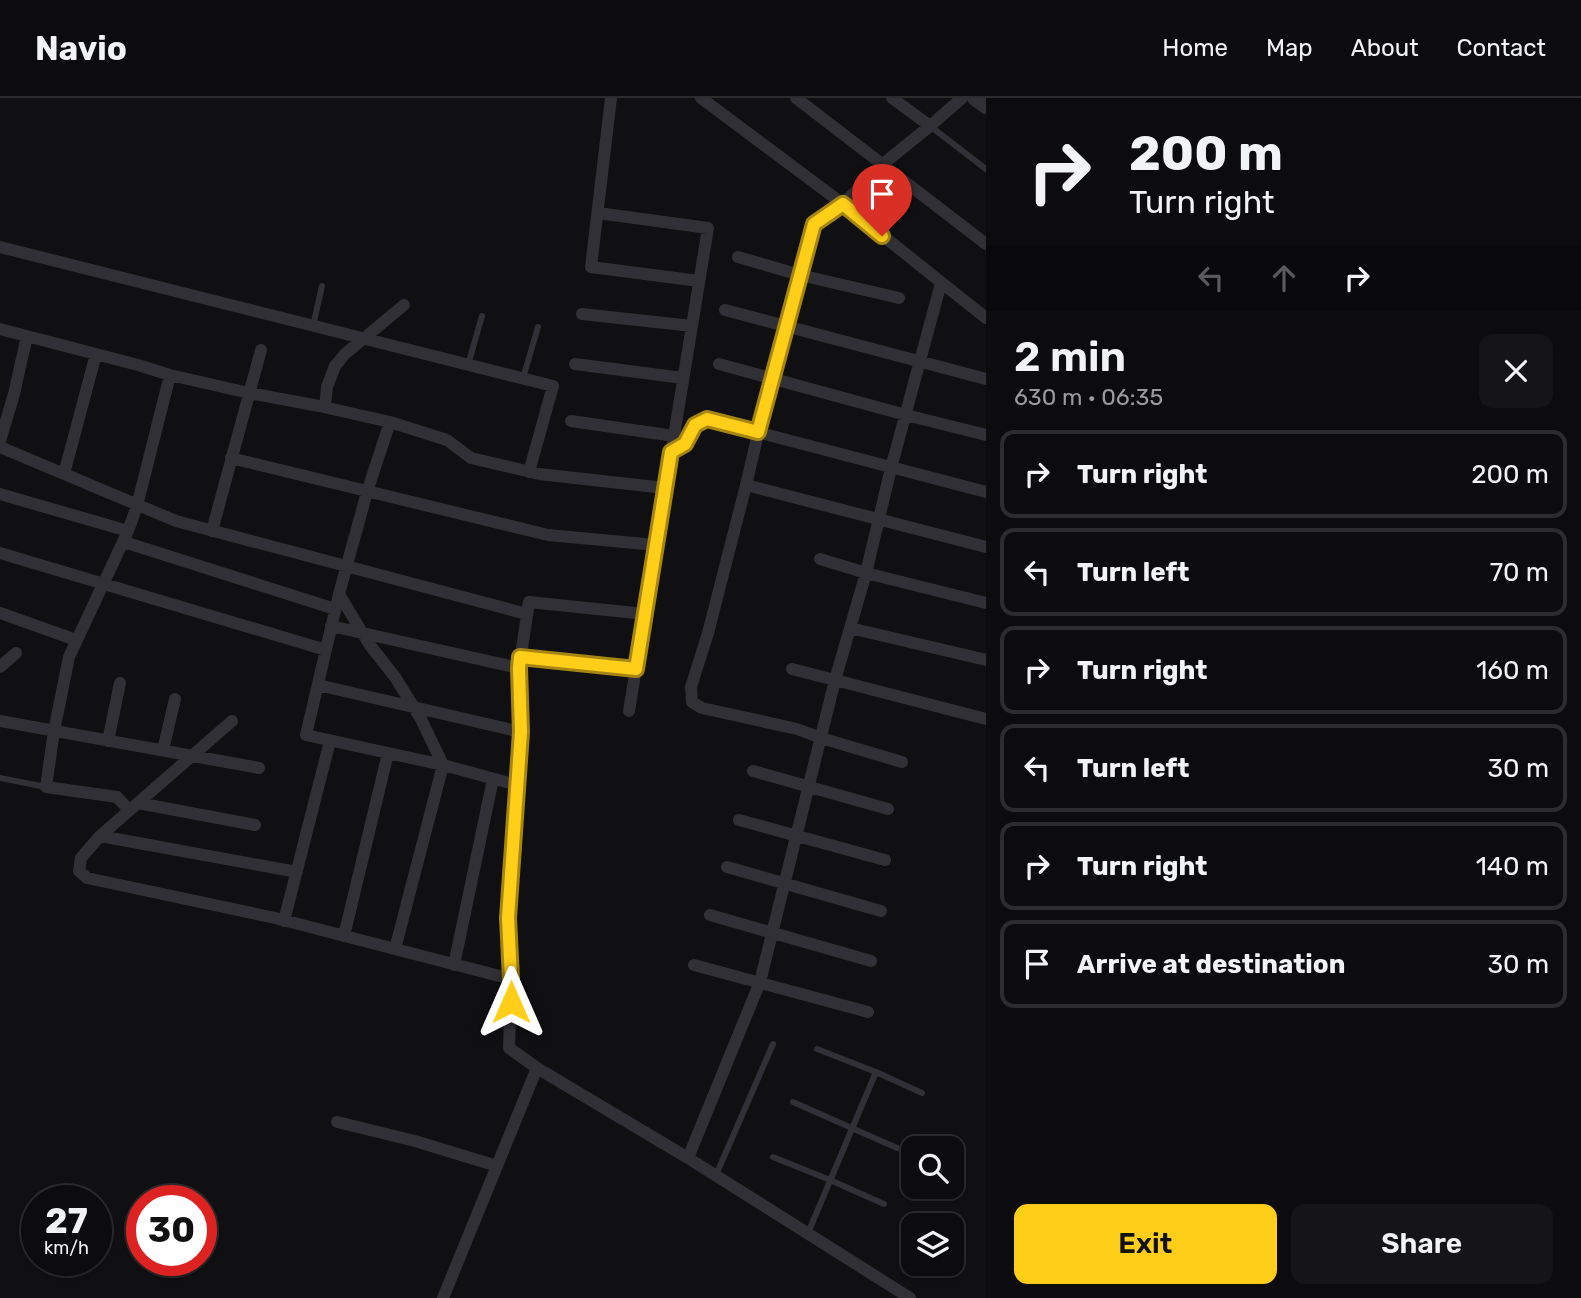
<!DOCTYPE html>
<html lang="en">
<head>
<meta charset="utf-8">
<style>
	:root { --surface:#0c0b0d; --page:#151416; --text:#f1f3f6; --muted:#9a9b9d; --line:#2c2b2e; --accent:#ffce19 }
	body { margin:0; font-family:Rubik,sans-serif; background:var(--page); color:var(--text); height:100vh; display:flex; flex-direction:column; font-size:26px; white-space:nowrap }
	* { box-sizing:border-box; margin:0 }
	p { font-size:23px; color:var(--muted) }
	.icon { flex:none; width:38px; height:38px; fill:none; stroke:currentColor; stroke-width:2; stroke-linecap:round; stroke-linejoin:round }
	.map { position:relative; flex:1; overflow:hidden }
	.panel { display:flex; flex-direction:column; background:var(--surface); width:595px }
	.panel>* { flex:none }
	.hud { background:#0c0b0d; color:var(--text); overflow:hidden }
	.buttons { position:absolute; left:901px; top:1038px; display:grid; gap:14px }
	.buttons a { display:grid; place-items:center; width:63px; height:63px; border-radius:14px; background:var(--surface); box-shadow:0 2px 5px #0004,0 0 0 2px var(--line); font-size:35px }
	.speed { position:absolute; left:21px; top:1087px; display:flex; gap:14px; font-size:35px; font-weight:700; text-align:center }
	.speed>* { display:grid; place-content:center; width:91px; height:91px; border-radius:50%; background:var(--surface); box-shadow:0 2px 5px #0004,0 0 0 2px var(--line); line-height:1 }
	.speed small { font-size:18px; font-weight:400 }
	.speed .limit { border:10px solid #d22; background:#fff; color:#111 }
	.pin { position:absolute; display:grid; place-items:center; width:60px; height:60px; color:#fff; margin:-72px -30px; border-radius:50% 50% 50% 0; rotate:-45deg; box-shadow:0 0 7px #0007 }
	.pin .icon { rotate:45deg }
	.me { position:absolute; width:77px; margin:-38px; rotate:0deg; stroke-linejoin:round; filter:drop-shadow(0 0 5px #0008) }
	.turn { display:flex; align-items:center; gap:24px; height:147px; padding:0 28px; font-size:32px }
	.turn .icon { width:91px; height:91px; stroke-width:2.5 }
	.turn b { display:block; font-size:49px; line-height:60px }
	.lanes { display:flex; align-items:center; height:66px; padding:0 28px; background:#0003; justify-content:center; gap:35px; direction:ltr }
	.lanes .off { opacity:.35 }
	.round { display:grid; place-items:center; flex:none; width:74px; height:74px; border-radius:14px; background:var(--page) }
	.headline { display:flex; align-items:center; justify-content:space-between; height:119px; padding:0 28px }
	h1 { font-size:42px; font-weight:600; line-height:52px }
	.action { display:flex; gap:14px; margin-top:auto; padding:14px 28px }
	.action a { flex:1; height:80px; border-radius:14px; background:var(--accent); color:#111; font-size:28px; font-weight:600; line-height:80px; text-align:center }
	.action a+a { background:var(--page); color:var(--text) }
	ul { padding:0; list-style:none }
	li { display:flex; align-items:center; gap:21px; height:88px; margin:0 14px 10px; padding:0 14px; border:4px solid var(--line); border-radius:14px }
	li div { flex:1 }
	li b { display:block; font-size:26px }
	li em { font-style:normal }
	header { display:flex; align-items:center; gap:42px; box-sizing:border-box; height:98px; padding:0 35px; background:var(--surface); border-bottom:2px solid var(--line) }
	header strong { font-size:33px }
	nav { display:flex; gap:38px; margin-inline-start:auto; font-size:24px }
	main { display:flex; flex:1; min-height:0 }
	.map>svg:first-child { display:block }
	.lines { fill:none; stroke-linecap:round; stroke-linejoin:round }
	.service { stroke:#303036; stroke-width:6 }
	.minor { stroke:#303036; stroke-width:12 }
	.tertiary { stroke:#303036; stroke-width:16 }
	.route-casing { stroke:#a68610; stroke-width:18 }
	.route { stroke:#ffce19; stroke-width:12 }
</style>
</head>
<body>
<header>
<strong>Navio</strong>
<nav><a>Home</a><a>Map</a><a>About</a><a>Contact</a></nav>
</header>
<main>
<div class="map">
<svg width="986" height="1200" viewBox="0 0 986 1200">
	<rect width="100%" height="100%" fill="#100f11"/>
	<g class="lines">
		<path class="service" d="M930,28L986,71
			M313,228L322,188
			M468,267L482,218
			M523,280L538,229
			M0,680L46,689
			M817,951L876,974L922,995
			M793,1004L897,1050
			M773,1059L830,1082L884,1106
			M716,1077L773,946
			M808,1135L876,974"/>
		<path class="minor" d="M611,0L591,169L699,183
			M701,0L843,106L986,220
			M796,0L986,146
			M892,0L930,28
			M598,115L708,130L629,613
			M0,149L553,288L529,374
			M738,159L800,177L899,200
			M725,212L986,281
			M582,216L692,228
			M0,231L138,267L170,277L249,295L319,308L390,324L447,342L471,360L539,376L665,390
			M575,266L683,280
			M719,266L906,317L986,337
			M325,309L327,289L335,268L345,256L404,207
			M571,323L674,338
			M390,324L367,394L339,496L306,637L443,667L517,687
			M0,343L14,296L27,238
			M0,349L176,423L527,516
			M671,354L685,346L695,327L707,321L986,394
			M231,360L548,437L656,447
			M64,376L96,256
			M746,387L986,449
			M0,396L128,433
			M212,433L261,252
			M124,444L335,511
			M0,455L326,552
			M820,461L866,475L986,505
			M339,496L369,546L395,579L421,621L443,667L395,851
			M0,515L76,542
			M645,516L529,504L519,570L521,634L508,820L511,881L509,950L537,970L688,1060L910,1200
			M331,528L519,570
			M850,530L986,562
			M520,559L636,571
			M0,569L16,555
			M792,571L986,621
			M318,587L521,634
			M0,623L259,670
			M232,623L100,738L81,760L79,773L87,780L275,820L511,881
			M108,643L120,585
			M163,652L175,601
			M902,664L821,640L797,631L702,610L692,604L691,589L708,535L746,387L771,281L814,126L843,106L883,66L930,28L962,0
			M753,673L888,711
			M138,705L255,727
			M129,712L117,699L46,689L54,633L69,559L128,433L137,408L170,277
			M739,722L885,762
			M100,738L297,774
			M727,769L881,813
			M710,817L871,863
			M284,823L330,643
			M344,838L388,655
			M454,867L493,681
			M694,867L868,914
			M337,1024L415,1043L497,1068
			M688,1060L760,884L835,582L866,475L891,370L941,185
			M443,1200L537,970"/>
		<path class="tertiary" d="M975,0L986,8"/>
	</g>
	<g class="lines">
		<g class="route-casing">
			<path id="route" d="M511,904V881L508,820L521,634L519,570L520,559L636,571L671,354L685,346L695,327L707,321L758,334L814,126L843,106L882,138"/>
		</g>
		<use href="#route" class="route"/>
	</g>
</svg>
<div class="buttons">
<a><svg class="icon" aria-label="search" viewBox="0 0 24 24"><circle cx="10" cy="10" r="6"/><path d="M15 15l6 6"/></svg></a>
<a><svg class="icon" aria-label="layers" viewBox="0 0 24 24"><path d="M12 4l9 5-9 5-9-5zM3 14l9 5 9-5"/></svg></a>
</div>
<div class="speed"><div>27<small>km/h</small></div><div class="limit">30</div></div>
<div class="pin" style="left:882px;top:138px;background:#d93025"><svg class="icon" aria-label="arrive" viewBox="0 0 24 24"><path d="M6 21V4h12l-3 4 3 4H6"/></svg></div>
<svg class="me" style="left:511px;top:904px" viewBox="-20 -20 40 40"><path d="M0-17L14 15 0 8-14 15z" fill="#ffce19" stroke="#fff" stroke-width="4"/></svg>
</div>
<section class="panel">
<div class="hud">
<div class="turn"><svg class="icon" aria-label="right" viewBox="0 0 24 24"><path d="M7 20v-9h11M14 6l5 5-5 5"/></svg><div><b>200 m</b>Turn right</div></div>
<div class="lanes"><svg class="icon off" aria-label="left" viewBox="0 0 24 24"><path d="M17 20v-9H6M10 6l-5 5 5 5"/></svg><svg class="icon off" aria-label="ahead" viewBox="0 0 24 24"><path d="M12 20V5M6 11l6-6 6 6"/></svg><svg class="icon" aria-label="right" viewBox="0 0 24 24"><path d="M7 20v-9h11M14 6l5 5-5 5"/></svg></div>
</div>
<div class="headline"><div><h1>2 min</h1><p>630 m · 06:35</p></div><a class="round"><svg class="icon" aria-label="close" viewBox="0 0 24 24"><path d="M6 6l12 12M18 6L6 18"/></svg></a></div>
<ul>
<li><svg class="icon" aria-label="right" viewBox="0 0 24 24"><path d="M7 20v-9h11M14 6l5 5-5 5"/></svg><div><b>Turn right</b></div><em>200 m</em></li>
<li><svg class="icon" aria-label="left" viewBox="0 0 24 24"><path d="M17 20v-9H6M10 6l-5 5 5 5"/></svg><div><b>Turn left</b></div><em>70 m</em></li>
<li><svg class="icon" aria-label="right" viewBox="0 0 24 24"><path d="M7 20v-9h11M14 6l5 5-5 5"/></svg><div><b>Turn right</b></div><em>160 m</em></li>
<li><svg class="icon" aria-label="left" viewBox="0 0 24 24"><path d="M17 20v-9H6M10 6l-5 5 5 5"/></svg><div><b>Turn left</b></div><em>30 m</em></li>
<li><svg class="icon" aria-label="right" viewBox="0 0 24 24"><path d="M7 20v-9h11M14 6l5 5-5 5"/></svg><div><b>Turn right</b></div><em>140 m</em></li>
<li><svg class="icon" aria-label="arrive" viewBox="0 0 24 24"><path d="M6 21V4h12l-3 4 3 4H6"/></svg><div><b>Arrive at destination</b></div><em>30 m</em></li>
</ul>
<div class="action"><a>Exit</a><a>Share</a></div>
</section>
</main>
</body>
</html>
